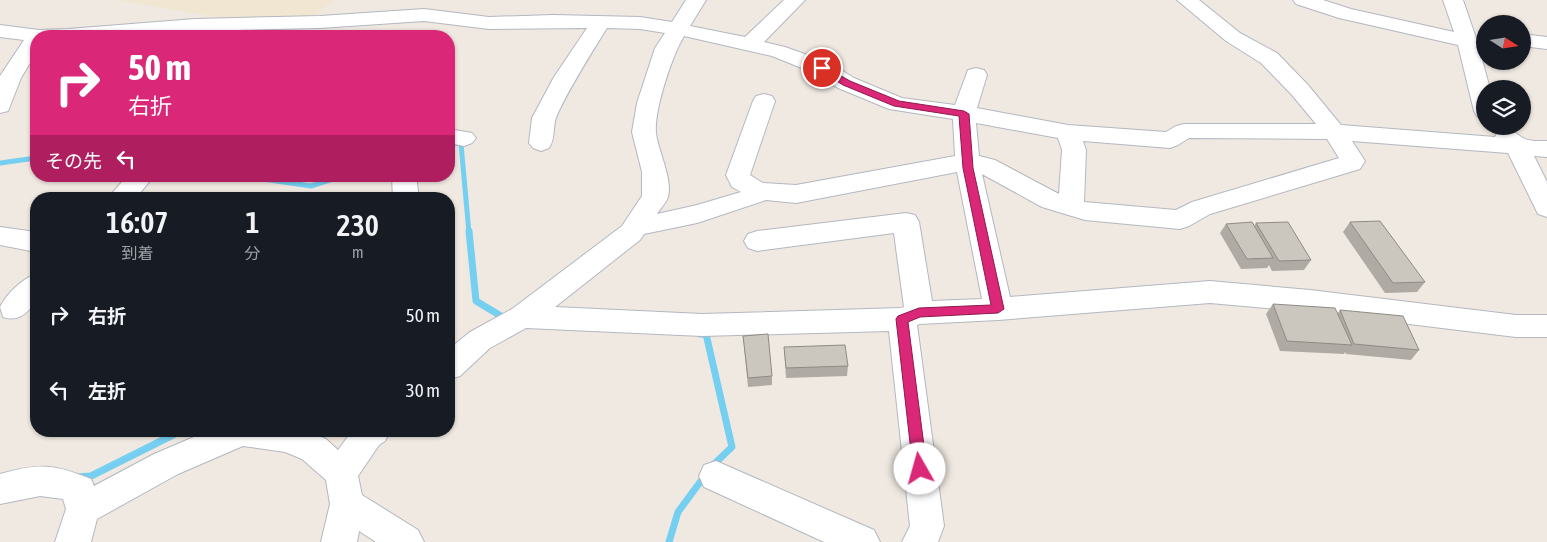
<!DOCTYPE html>
<html lang="ja">
<head>
<meta charset="utf-8">
<style>
	:root { --surface:#171b24; --page:#242831; --text:#f1f3f6; --muted:#9ea1a6 }
	body { margin:0; font-family:"Asap Condensed","Noto Sans JP",sans-serif; background:var(--page); color:var(--text); height:100vh; display:flex; flex-direction:column; font-size:19px; white-space:nowrap }
	* { box-sizing:border-box; margin:0 }
	p { font-size:16px; color:var(--muted) }
	.icon { flex:none; width:28px; height:28px; fill:none; stroke:currentColor; stroke-width:2; stroke-linecap:round; stroke-linejoin:round }
	.map { position:relative; flex:1; overflow:hidden }
	.details { position:absolute; left:30px; top:192px; width:425px; height:245px; display:flex; flex-direction:column; background:var(--surface); border-radius:20px; box-shadow:0 1px 4px #0004 }
	.details>* { flex:none }
	.top-card { position:absolute; left:30px; top:30px; width:425px; height:152px; border-radius:20px; box-shadow:0 1px 4px #0004; background:#db2777; color:#fff; overflow:hidden }
	.needle { width:32px; rotate:102deg }
	.buttons { position:absolute; left:1476px; top:15px; display:grid; gap:10px }
	.buttons a { display:grid; place-items:center; width:55px; height:55px; border-radius:50%; background:var(--surface); box-shadow:0 1px 4px #0004; font-size:25px }
	.pin { position:absolute; display:grid; place-items:center; width:42px; height:42px; color:#fff; margin:-21px; border:2px solid #fff; border-radius:50%; box-shadow:0 1px 5px #0007 }
	.me { position:absolute; width:55px; margin:-28px; rotate:353deg; stroke-linejoin:round; filter:drop-shadow(0 0 4px #0008) }
	.turn { display:flex; align-items:center; gap:18px; height:105px; padding:0 15px; font-size:22px }
	.turn .icon { width:65px; height:65px; stroke-width:2.5 }
	.turn b { display:block; font-size:35px; line-height:42px }
	.then { display:flex; align-items:center; height:48px; padding:0 15px; background:#0003; gap:10px; font-size:19px }
	.eta { display:flex; justify-content:space-evenly; align-items:center; height:85px; text-align:center }
	.eta b { font-size:30px; font-weight:600; line-height:35px }
	ul { padding:0; list-style:none }
	li { display:flex; align-items:center; gap:15px; height:75px; padding:0 15px }
	li div { flex:1 }
	li b { display:block; font-size:19px }
	li em { font-style:normal }
	.map>svg:first-child { display:block }
	.education { fill:#f0e6d1 }
	.lines { fill:none; stroke-linecap:round; stroke-linejoin:round }
	.stream-far1 { stroke:#75cff0; stroke-width:5 }
	.stream { stroke:#75cff0; stroke-width:7 }
	.minor-casing { stroke:#b4b7c1; stroke-width:2 }
	.minor { fill:#fff; fill-rule:evenodd }
	.wall { fill:#afaba4 }
	.building { fill:#cbc7bf; stroke:#8e8b86 }
	.route { fill:#db2777; stroke:#8e194d }
</style>
</head>
<body>
<div class="map">
<svg width="1547" height="542" viewBox="0 0 1547 542">
	<rect width="100%" height="100%" fill="#efe9e1"/>
	<path class="education" d="M117,0H334L310,19L233,20Z"/>
	<g class="lines">
		<path class="stream-far1" d="M449,142L461,144L469,233
			M0,163L36,158
			M242,176L311,186L342,176"/>
		<path class="stream" d="M469,231L476,301L506,319
			M700,334H706L732,447L712,466
			M77,477L91,476L181,431
			M669,542L678,512L706,474"/>
		<g class="minor-casing">
			<path id="minor" d="M686,0H706L690,26L745,37L784,0H805L764,42L785,47L830,63L854,78L902,98L955,105L968,70L976,68L984,70L987,75L977,108L1068,125L1166,132L1176,126L1184,124H1316L1292,95L1261,63L1226,41L1177,0H1199L1240,33L1277,53L1308,85L1341,125L1495,137L1498,131C1511,127 1513,132 1523,138C1529,142 1540,141 1547,141V157L1534,156L1547,182V217L1538,214L1508,153L1352,141L1365,161L1360,169L1210,214L1189,226L1180,229L1085,220L1042,207L982,174L1010,297L1210,281L1310,290L1516,315H1547V337H1516L1310,312L1210,303L998,320L920,324L917,325L944,526L938,542H902L910,526L889,331L702,336L526,328L490,348L460,376L449,379V349L470,332L512,309L622,226L642,196V172L632,132L637,103L655,48L665,33L640,29L607,28C589,57 571,85 557,115C552,126 556,138 549,148L541,151L533,148L529,143L532,118L554,77L587,28L489,29L424,21L320,28L195,31L131,36H36V53L21,78L8,111L0,113V76L24,40L0,37V25L39,30L68,29L195,19L320,16L424,9L489,17L553,15L640,17L672,22ZM684,36L772,56L814,73L838,88L889,109L953,119L955,156L796,185L763,183L750,175L775,101L772,96L764,94L756,96L753,101L726,175L732,187L741,192L697,205L657,214C660,209 666,203 668,197C673,179 658,151 656,133C654,110 672,56 684,36ZM976,123L1058,138L1062,150L1059,194L995,160L979,156ZM1189,138L1327,139L1339,158L1192,202L1176,210L1084,202L1086,150L1083,141L1170,148L1178,145ZM957,172L982,299L932,301L919,222L915,215L906,213L757,231L748,234L744,241L748,248L757,251L894,233L904,307L901,308L702,314L555,307L640,240L644,234L697,223L766,200L796,203Z
				M1293,0H1323L1351,9L1454,32L1443,0H1463L1477,41L1490,89H1485V118L1477,116L1474,111L1458,45L1339,18L1296,4Z
				M1522,34L1547,37V49L1522,46Z
				M449,129L472,133L476,138L472,143L464,146L449,143Z
				M127,176H154L135,199H107Z
				M392,176H416L419,199H393Z
				M0,227L36,232V252L0,245Z
				M36,274V303C25,314 19,322 3,317L0,307C7,293 22,279 36,274Z
				M208,431H306L326,439L338,450L352,431H390L385,441L379,445L358,476L362,495L418,530L424,542H376L359,531L357,542H321L330,504L326,480L302,459L285,452L243,446L178,474L97,519L91,542H55L66,509L63,499L40,496L0,504V474C40,463 53,464 91,479L94,486L154,454Z
				M716,461L874,530L880,542H824L704,487L699,476L704,465Z"/>
		</g>
		<use href="#minor" class="minor"/>
	</g>
	<path class="wall" d="M1350,222L1425,282L1417,292L1385,293L1343,232Z
		M1256,223L1311,260L1304,270L1272,271L1269,265L1267,268L1241,269L1220,233L1226,224L1254,226Z
		M1273,304L1337,314L1340,310L1419,350L1411,360L1346,354L1345,352L1344,354L1280,351L1266,314Z
		M743,336L772,376V385L748,387Z
		M784,347L848,366L847,376L786,378Z"/>
	<path class="building" d="M1380,221L1425,282L1393,283L1350,222Z
		M1252,222L1273,258L1247,259L1226,224Z
		M1288,222L1311,260L1279,261L1256,223Z
		M1273,304L1335,308L1352,345L1287,341Z
		M1340,310L1403,316L1419,350L1354,344Z
		M768,334L772,376L748,378L743,336Z
		M845,345L848,366L786,368L784,347Z"/>
	<path class="route" d="M822,65L850,81L899,101L964,111L969,114L973,168L1004,309L998,313L920,317L908,322L927,469L925,474L920,475L915,474L913,469L896,319L898,316L919,308L991,305L963,168L959,116L894,106L843,85L819,70L817,68Z"/>
</svg>
<div class="buttons">
<a><svg class="needle" viewBox="-14 -14 28 28"><path d="M0-13l5 13h-10z" fill="#e53935"/><path d="M0 13l5-13h-10z" fill="#9ea1a6"/></svg></a>
<a><svg class="icon" aria-label="layers" viewBox="0 0 24 24"><path d="M12 4l9 5-9 5-9-5zM3 14l9 5 9-5"/></svg></a>
</div>
<div class="pin" style="left:822px;top:68px;background:#d93025"><svg class="icon" aria-label="arrive" viewBox="0 0 24 24"><path d="M6 21V4h12l-3 4 3 4H6"/></svg></div>
<svg class="me" style="left:920px;top:469px" viewBox="-20 -20 40 40"><circle r="19" fill="#fff"/><path d="M0-13L10 11 0 6-10 11z" fill="#db2777"/></svg>
<div class="top-card">
<div class="turn"><svg class="icon" aria-label="right" viewBox="0 0 24 24"><path d="M7 20v-9h11M14 6l5 5-5 5"/></svg><div><b>50 m</b>右折</div></div>
<div class="then">その先<svg class="icon" aria-label="left" viewBox="0 0 24 24"><path d="M17 20v-9H6M10 6l-5 5 5 5"/></svg></div>
</div>
<section class="details">
<div class="eta">
<div><b>16:07</b><p>到着</p></div>
<div><b>1</b><p>分</p></div>
<div><b>230</b><p>m</p></div>
</div>
<ul>
<li><svg class="icon" aria-label="right" viewBox="0 0 24 24"><path d="M7 20v-9h11M14 6l5 5-5 5"/></svg><div><b>右折</b></div><em>50 m</em></li>
<li><svg class="icon" aria-label="left" viewBox="0 0 24 24"><path d="M17 20v-9H6M10 6l-5 5 5 5"/></svg><div><b>左折</b></div><em>30 m</em></li>
</ul>
</section>
</div>
</body>
</html>
